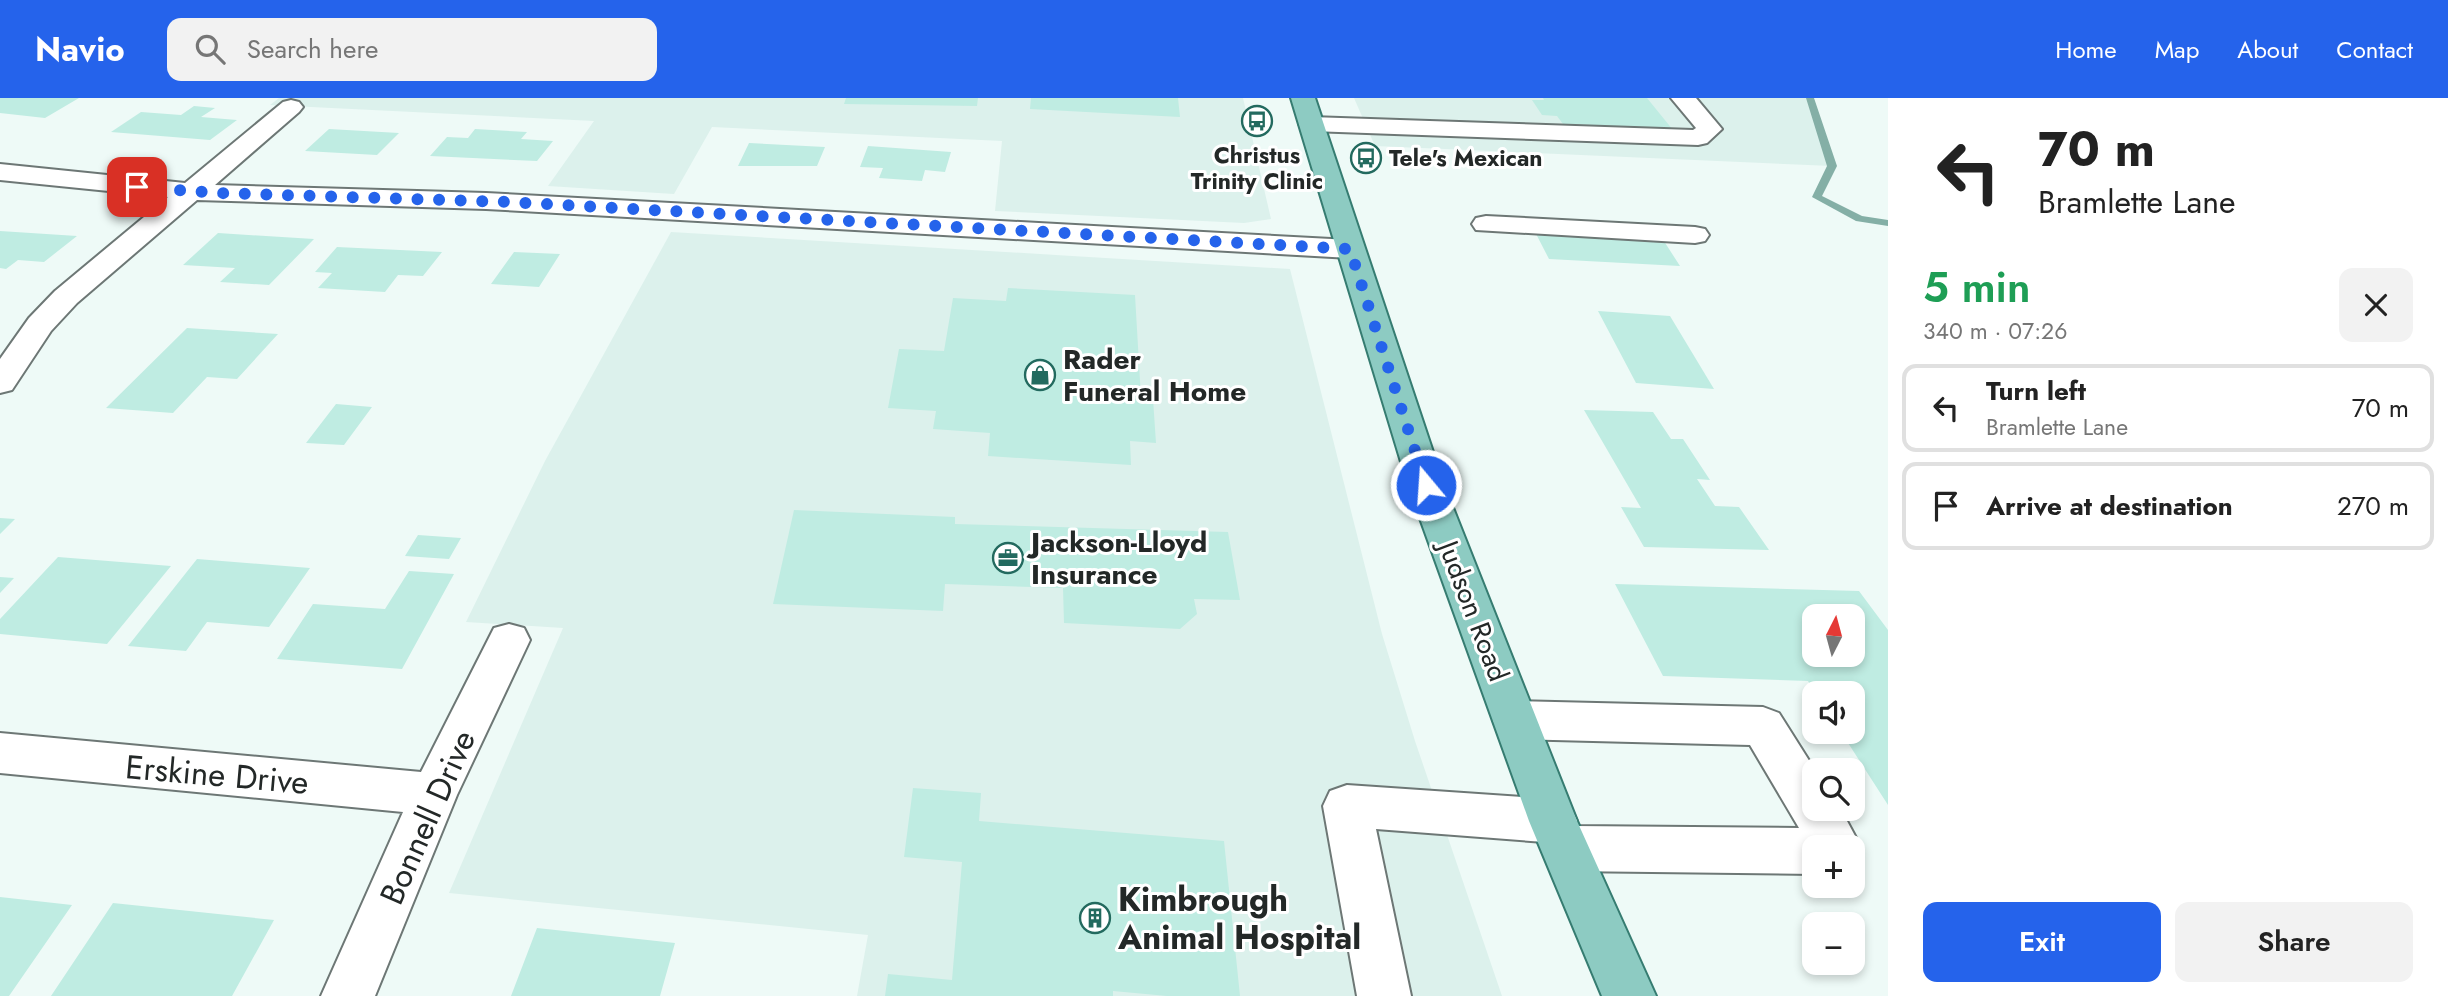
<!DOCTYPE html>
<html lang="en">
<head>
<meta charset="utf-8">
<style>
	:root { --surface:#fff; --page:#f2f2f2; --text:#222; --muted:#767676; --line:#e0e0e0; --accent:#2563eb }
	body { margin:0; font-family:Jost,sans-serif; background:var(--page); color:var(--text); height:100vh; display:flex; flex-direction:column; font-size:26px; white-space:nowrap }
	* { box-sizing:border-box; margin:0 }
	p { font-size:23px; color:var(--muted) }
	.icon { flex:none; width:38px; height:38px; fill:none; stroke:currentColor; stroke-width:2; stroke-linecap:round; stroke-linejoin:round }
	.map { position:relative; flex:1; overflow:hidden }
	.panel { display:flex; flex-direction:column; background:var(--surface); width:560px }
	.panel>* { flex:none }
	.hud { background:#fff; color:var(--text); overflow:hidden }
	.needle { width:46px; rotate:6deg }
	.fabs { position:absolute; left:1802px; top:506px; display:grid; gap:14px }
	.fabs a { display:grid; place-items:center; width:63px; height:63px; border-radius:14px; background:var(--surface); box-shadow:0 4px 10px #0003; font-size:35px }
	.pin { position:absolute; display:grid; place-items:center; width:60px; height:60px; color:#fff; margin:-30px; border-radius:14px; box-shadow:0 4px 10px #0006 }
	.me { position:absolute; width:77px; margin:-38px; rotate:342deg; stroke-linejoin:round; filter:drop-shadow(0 0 5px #0008) }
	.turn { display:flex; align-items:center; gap:24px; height:147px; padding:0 35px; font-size:32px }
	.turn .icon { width:91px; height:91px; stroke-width:2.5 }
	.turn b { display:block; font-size:49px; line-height:60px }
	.round { display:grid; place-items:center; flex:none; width:74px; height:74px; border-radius:14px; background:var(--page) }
	.head { display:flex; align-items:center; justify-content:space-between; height:119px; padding:0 35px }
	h1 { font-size:42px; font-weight:600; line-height:52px; color:#1e9e55 }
	.primary-button { display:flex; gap:14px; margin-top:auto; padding:14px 35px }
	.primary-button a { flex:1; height:80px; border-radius:14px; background:var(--accent); color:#fff; font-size:28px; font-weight:600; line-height:80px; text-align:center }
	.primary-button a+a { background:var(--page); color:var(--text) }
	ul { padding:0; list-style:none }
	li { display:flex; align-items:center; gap:21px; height:88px; margin:0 14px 10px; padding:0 21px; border:4px solid var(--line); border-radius:14px }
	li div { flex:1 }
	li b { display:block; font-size:26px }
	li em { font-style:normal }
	header { display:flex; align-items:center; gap:42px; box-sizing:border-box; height:98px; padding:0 35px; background:var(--accent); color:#fff }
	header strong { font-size:33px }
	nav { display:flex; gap:38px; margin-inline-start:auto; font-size:24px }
	.search { width:490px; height:63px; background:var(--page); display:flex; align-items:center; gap:18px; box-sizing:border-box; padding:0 24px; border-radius:14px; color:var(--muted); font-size:26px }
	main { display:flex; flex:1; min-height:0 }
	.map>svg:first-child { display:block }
	.built { fill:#dcf1ec }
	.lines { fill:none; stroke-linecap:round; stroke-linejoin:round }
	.stream { fill:#84afa6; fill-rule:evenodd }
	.building { fill:#bfece2; fill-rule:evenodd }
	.minor-casing { stroke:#6d7775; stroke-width:4 }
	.major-casing { stroke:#367c71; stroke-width:4 }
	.minor { fill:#fff; fill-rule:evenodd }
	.major { fill:#8dcbc2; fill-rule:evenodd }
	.route { stroke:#2563eb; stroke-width:12; stroke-dasharray:0 21.6 }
	.labels { text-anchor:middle; stroke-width:6; stroke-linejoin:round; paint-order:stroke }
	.far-poi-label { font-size:23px; font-weight:bold; fill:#232827; stroke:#fff }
	.poi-label { font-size:28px; font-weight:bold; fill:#232827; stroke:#fff; text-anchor:start }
	.street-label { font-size:28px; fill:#232827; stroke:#fff }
	.near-street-label { font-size:33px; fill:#232827; stroke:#fff }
	.near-poi-label { font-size:33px; font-weight:bold; fill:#232827; stroke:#fff; text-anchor:start }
</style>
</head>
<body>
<header>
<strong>Navio</strong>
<div class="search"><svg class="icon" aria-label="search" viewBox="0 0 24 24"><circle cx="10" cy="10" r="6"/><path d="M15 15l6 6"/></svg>Search here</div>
<nav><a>Home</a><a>Map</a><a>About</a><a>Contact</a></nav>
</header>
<main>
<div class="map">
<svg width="1888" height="898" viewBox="0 0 1888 898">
	<rect width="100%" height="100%" fill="#eefaf7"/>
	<path class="built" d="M279,0H1243L1271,121L1244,125L995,113L1002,43L712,29L674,96L548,88L594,23L270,7Z
		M1354,0H1810L1832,68L1375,48Z
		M671,134L1290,171L1382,536L1415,643L1502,898H857L868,837L449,795L563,530L466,524L545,363Z"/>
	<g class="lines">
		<path class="stream" d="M1806,0H1814L1837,68L1822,98L1862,118L1888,122V128L1856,123L1812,99L1827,68Z"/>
	</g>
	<path class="building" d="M0,0H79L45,20L0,15Z
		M846,0H978L977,8L844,6Z
		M1031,0H1178L1180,19L1030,11Z
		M1543,0H1647L1673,32L1600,34L1596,27L1563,26L1557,18L1542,17L1532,2H1544Z
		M194,8L215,10L201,19L237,22L210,42L111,34L141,14L181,17Z
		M329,31L399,35L377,57L305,53Z
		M475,31L527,34L521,41L553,43L537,63L430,58L447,39L468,40Z
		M749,45L825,49L817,68H738Z
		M868,48L951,54L945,74L925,72L922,83L879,80L883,70L860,69Z
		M1533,130L1660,137L1680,168L1549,161Z
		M0,133L77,138L44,164L18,162L6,171L0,170Z
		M218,135L314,141L269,187L220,184L235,170L183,167Z
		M337,149L442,154L423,178L398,177L385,194L318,190L332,175L315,174Z
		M514,154L560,156L539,189L491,186Z
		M1008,190L1135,197L1141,300L1153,301L1156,345L1130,343L1131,367L988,358L990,335L933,331L936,313L888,310L899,251L944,253L953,200L1006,203Z
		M1598,213L1670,218L1714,291L1636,285Z
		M187,230L278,236L237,281L207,279L173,315L106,310Z
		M336,306L372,309L344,347L306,345Z
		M1584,312L1653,314L1671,341H1683L1710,382L1697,381L1715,408L1739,409L1769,452L1644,449L1621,409L1641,410Z
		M794,412L955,419V426L1228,434L1240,502L1194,501L1197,516L1180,531L1064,525L1063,490L945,486L943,513L773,506Z
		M0,420L15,421L0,436Z
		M418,437L461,440L449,461L405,458Z
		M58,459L171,468L107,546L0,536V521Z
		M197,461L310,470L269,529L207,524L186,553L128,548Z
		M409,473L454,476L402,571L277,561L313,506L385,511Z
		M0,479L14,480L0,495Z
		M1615,486L1859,493L1888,532V707L1841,634H1853V595H1816L1808,583L1663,578ZM1815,518H1853V556H1815Z
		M913,690L981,695L979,723L1224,743L1240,898H1167L1113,893V898H885L888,876L952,882L962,764L904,759Z
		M0,799L72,807L9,898H0Z
		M113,805L274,822L232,898H51Z
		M537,830L675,845L660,898H511Z"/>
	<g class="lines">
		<g class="minor-casing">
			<path id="minor" d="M1671,0H1696L1722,31L1707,45L1698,47L1311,33L1302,31L1299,26L1302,21L1311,19L1693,32L1696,30Z
				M291,2L299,4L303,9L299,14L215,87L486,95L1350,142L1360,145L1364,151L1360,157L1350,160L486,111L197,102L77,205L51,233L12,292L0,295V261L29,220L55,193L168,99L0,82V66L185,85L283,4Z
				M1486,118L1695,129L1705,131L1709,137L1705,143L1695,145L1476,132L1472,126L1476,120Z
				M509,526L524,530L530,542L457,697L375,898H321L403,714L0,675V635L421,674L494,530Z
				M1515,603L1763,609L1779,615L1815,672V710H1840L1861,749L1854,765L1853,749H1815V776L1566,773L1549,766L1542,750L1544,744L1376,731L1411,898H1357L1323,708L1330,693L1347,687L1553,701L1570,708L1577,723L1575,728L1799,730L1750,647L1515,641L1499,635L1493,622L1499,609Z"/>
		</g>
		<g class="major-casing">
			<path id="major" d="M1291,0H1315L1444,387L1577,723L1656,898H1602L1529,723L1408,387Z"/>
		</g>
		<use href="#minor" class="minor"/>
		<use href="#major" class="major"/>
	</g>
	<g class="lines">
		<path class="route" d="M137,89L219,95L509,104L1350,151L1426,387"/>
	</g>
	<defs>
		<g id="bus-ring" transform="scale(1.575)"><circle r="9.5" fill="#fff" stroke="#236a5f" stroke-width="1.5"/><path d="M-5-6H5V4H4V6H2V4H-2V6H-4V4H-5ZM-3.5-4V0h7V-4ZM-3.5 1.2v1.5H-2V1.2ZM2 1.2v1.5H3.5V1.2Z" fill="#236a5f"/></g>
		<g id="shop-ring" transform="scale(1.575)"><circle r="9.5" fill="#fff" stroke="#236a5f" stroke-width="1.5"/><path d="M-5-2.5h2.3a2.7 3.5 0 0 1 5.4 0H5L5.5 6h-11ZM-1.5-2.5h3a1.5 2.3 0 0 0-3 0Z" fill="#236a5f"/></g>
		<g id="office-ring" transform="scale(1.575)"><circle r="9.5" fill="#fff" stroke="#236a5f" stroke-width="1.5"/><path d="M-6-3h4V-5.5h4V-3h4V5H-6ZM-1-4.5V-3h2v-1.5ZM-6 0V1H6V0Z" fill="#236a5f"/></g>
		<g id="building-ring" transform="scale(1.575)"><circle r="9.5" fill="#fff" stroke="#236a5f" stroke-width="1.5"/><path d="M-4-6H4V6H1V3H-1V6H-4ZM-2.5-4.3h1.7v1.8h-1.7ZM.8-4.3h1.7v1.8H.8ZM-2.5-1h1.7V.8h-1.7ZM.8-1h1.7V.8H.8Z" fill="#236a5f"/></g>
	</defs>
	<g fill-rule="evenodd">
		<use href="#bus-ring" x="1257" y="23"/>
		<use href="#bus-ring" x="1366" y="60"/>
		<use href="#shop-ring" x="1040" y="277"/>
		<use href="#office-ring" x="1008" y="460"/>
		<use href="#building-ring" x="1095" y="820"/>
	</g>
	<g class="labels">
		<g class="far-poi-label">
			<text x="1257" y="65">Christus<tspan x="1257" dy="26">Trinity Clinic</tspan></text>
			<text x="1389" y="68" text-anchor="start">Tele's Mexican</text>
		</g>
		<g class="poi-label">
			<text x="1063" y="271">Rader<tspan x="1063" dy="32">Funeral Home</tspan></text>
			<text x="1031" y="454">Jackson-Lloyd<tspan x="1031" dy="32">Insurance</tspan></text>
		</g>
		<g class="street-label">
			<text transform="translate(1474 513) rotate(69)" y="10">Judson Road</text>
		</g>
		<g class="near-street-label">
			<text transform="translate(217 676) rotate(5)" y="12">Erskine Drive</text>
			<text transform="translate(427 719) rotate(-66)" y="12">Bonnell Drive</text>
		</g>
		<g class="near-poi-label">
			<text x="1118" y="813">Kimbrough<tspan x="1118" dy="38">Animal Hospital</tspan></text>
		</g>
	</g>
</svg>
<div class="fabs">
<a><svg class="needle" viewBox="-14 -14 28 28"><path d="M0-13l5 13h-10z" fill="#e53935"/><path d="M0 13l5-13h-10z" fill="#767676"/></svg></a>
<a><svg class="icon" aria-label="sound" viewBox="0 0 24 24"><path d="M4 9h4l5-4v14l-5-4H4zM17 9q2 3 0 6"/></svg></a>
<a><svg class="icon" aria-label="search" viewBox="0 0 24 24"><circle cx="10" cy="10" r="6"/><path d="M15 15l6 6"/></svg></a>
<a>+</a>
<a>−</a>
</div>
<div class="pin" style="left:137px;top:89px;background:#d93025"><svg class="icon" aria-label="arrive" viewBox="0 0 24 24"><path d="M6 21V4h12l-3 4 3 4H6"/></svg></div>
<svg class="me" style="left:1426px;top:387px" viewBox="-20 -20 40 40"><circle r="17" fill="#2563eb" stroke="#fff" stroke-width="3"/><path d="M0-11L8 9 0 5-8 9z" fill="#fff"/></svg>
</div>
<section class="panel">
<div class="hud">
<div class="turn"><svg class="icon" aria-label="left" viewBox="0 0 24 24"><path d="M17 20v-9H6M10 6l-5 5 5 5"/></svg><div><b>70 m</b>Bramlette Lane</div></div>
</div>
<div class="head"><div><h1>5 min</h1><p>340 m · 07:26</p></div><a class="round"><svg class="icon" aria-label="close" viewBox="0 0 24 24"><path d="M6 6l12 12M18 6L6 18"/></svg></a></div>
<ul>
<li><svg class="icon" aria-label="left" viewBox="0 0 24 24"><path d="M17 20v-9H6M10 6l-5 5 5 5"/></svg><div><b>Turn left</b><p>Bramlette Lane</p></div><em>70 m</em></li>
<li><svg class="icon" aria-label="arrive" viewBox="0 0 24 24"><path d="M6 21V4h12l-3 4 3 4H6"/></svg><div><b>Arrive at destination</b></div><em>270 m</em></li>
</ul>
<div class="primary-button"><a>Exit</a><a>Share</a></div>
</section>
</main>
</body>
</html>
